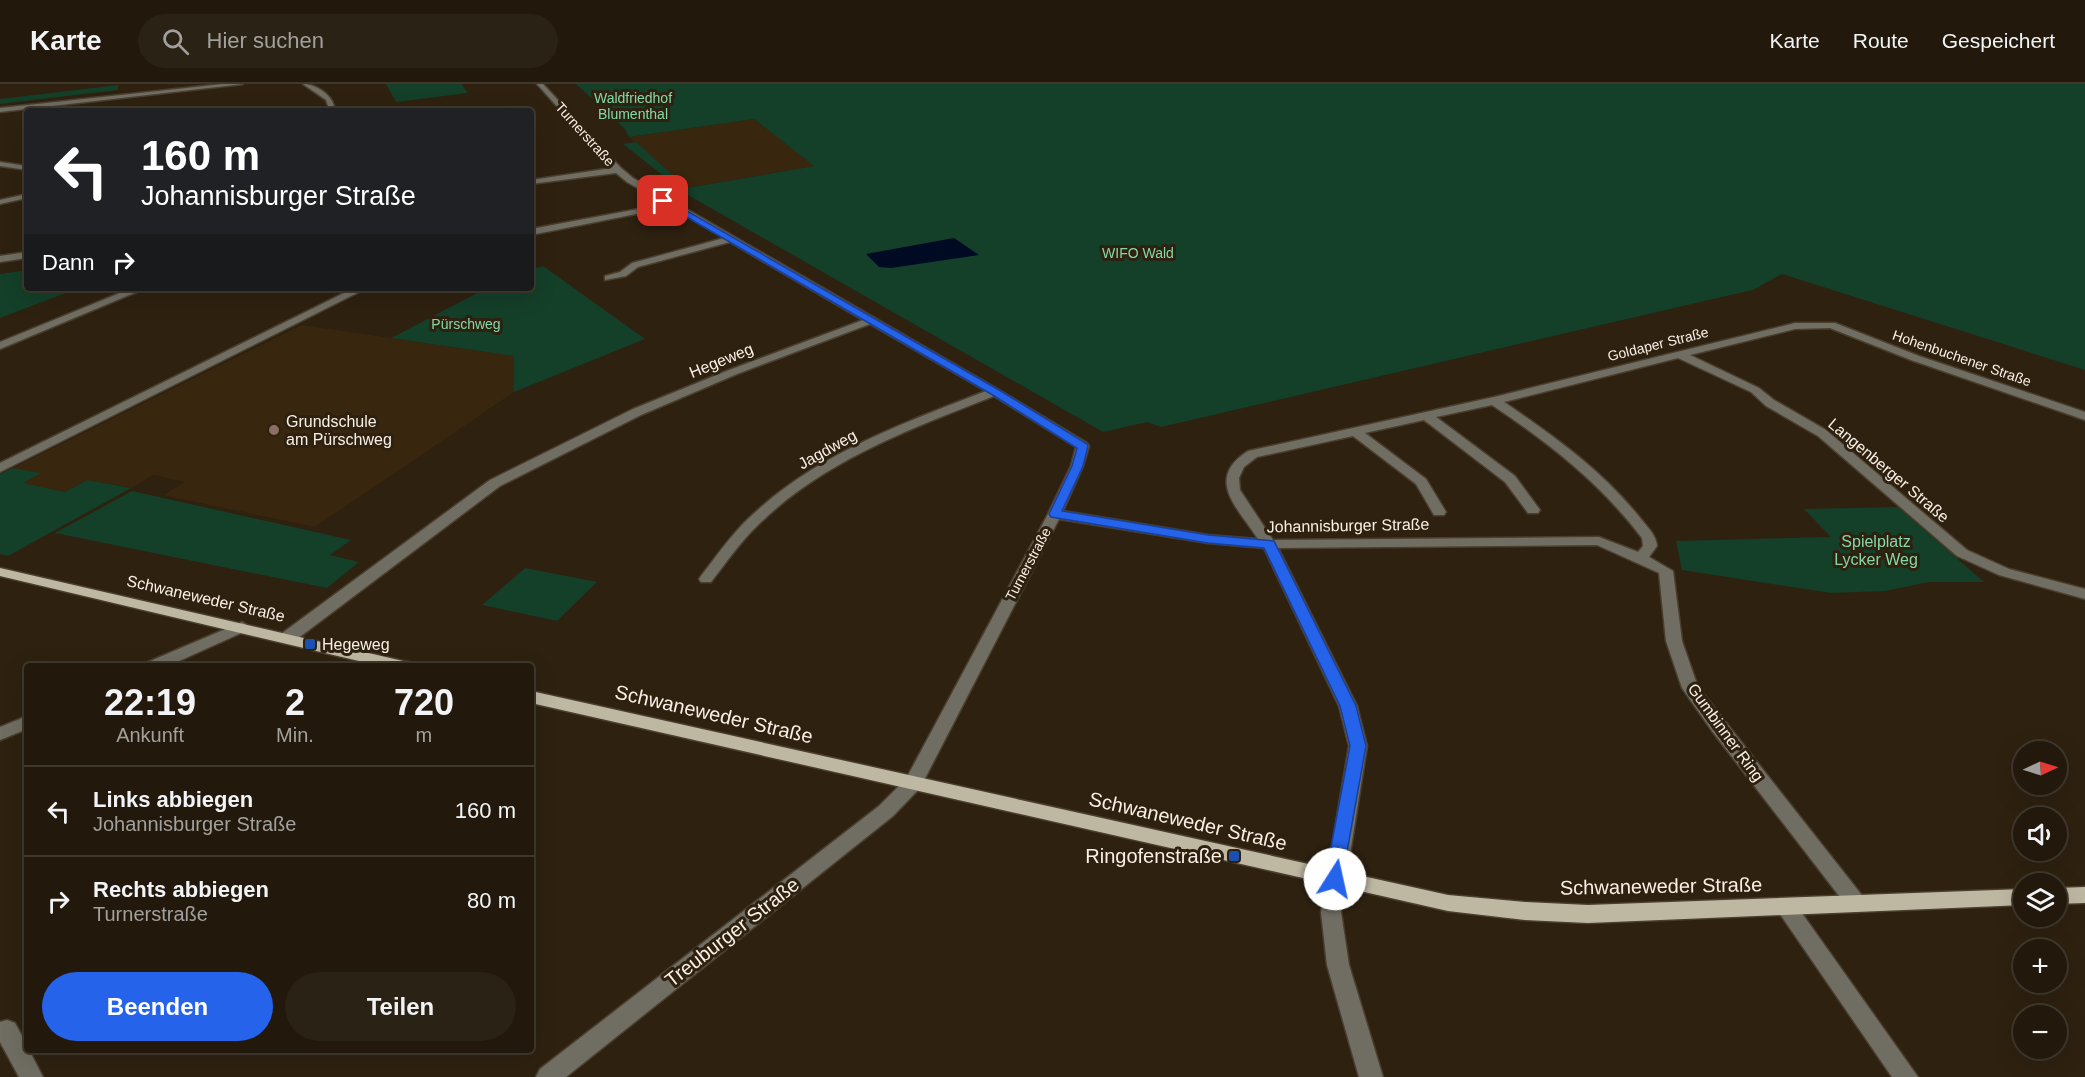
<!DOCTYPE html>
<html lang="de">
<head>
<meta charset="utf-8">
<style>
	:root { --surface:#22190c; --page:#2a2215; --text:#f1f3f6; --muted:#a2a09d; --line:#3f382d; --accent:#2563eb }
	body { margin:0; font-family:Arial,sans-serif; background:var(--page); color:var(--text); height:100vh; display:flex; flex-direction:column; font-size:22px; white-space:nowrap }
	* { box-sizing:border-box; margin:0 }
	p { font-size:20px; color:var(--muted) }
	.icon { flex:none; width:33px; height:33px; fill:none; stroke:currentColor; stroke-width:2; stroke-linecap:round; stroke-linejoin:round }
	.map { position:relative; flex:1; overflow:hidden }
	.drawer { position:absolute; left:24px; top:579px; width:510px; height:390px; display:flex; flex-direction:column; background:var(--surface); border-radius:6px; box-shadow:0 6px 24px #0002,0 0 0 2px var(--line) }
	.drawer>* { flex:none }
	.banner { position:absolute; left:24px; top:24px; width:510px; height:183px; border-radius:6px; box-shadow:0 6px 24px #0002,0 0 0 2px var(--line); background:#202124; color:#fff; overflow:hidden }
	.needle { width:39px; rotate:86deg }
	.tools { position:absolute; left:2013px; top:657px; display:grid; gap:12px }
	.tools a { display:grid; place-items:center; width:54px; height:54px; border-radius:50%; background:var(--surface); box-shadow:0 6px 24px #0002,0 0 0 2px var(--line); font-size:30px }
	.pin { position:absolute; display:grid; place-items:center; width:51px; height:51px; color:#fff; margin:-26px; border-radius:12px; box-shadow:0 3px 9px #0006 }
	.me { position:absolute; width:66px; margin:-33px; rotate:10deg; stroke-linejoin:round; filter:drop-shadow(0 0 4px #0008) }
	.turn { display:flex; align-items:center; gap:21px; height:126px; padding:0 18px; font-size:27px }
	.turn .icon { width:78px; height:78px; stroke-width:2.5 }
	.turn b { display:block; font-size:42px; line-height:51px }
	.then { display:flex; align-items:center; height:57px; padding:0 18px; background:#0003; gap:12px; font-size:22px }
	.eta { display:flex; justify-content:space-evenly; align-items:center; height:102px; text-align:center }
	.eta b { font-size:36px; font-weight:600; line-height:42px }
	.button { display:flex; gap:12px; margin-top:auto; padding:12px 18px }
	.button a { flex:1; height:69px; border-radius:36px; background:var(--accent); color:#fff; font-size:24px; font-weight:600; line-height:69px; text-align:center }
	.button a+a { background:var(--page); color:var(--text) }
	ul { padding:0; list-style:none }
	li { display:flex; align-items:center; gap:18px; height:90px; padding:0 18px; border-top:2px solid var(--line) }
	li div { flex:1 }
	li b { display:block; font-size:22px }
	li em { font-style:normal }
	header { display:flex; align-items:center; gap:36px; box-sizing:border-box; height:84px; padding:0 30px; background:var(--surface); border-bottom:2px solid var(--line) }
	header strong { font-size:28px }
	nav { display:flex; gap:33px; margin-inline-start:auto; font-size:21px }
	.search { width:420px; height:54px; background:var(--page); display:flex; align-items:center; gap:15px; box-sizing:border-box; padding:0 21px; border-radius:33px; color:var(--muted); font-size:22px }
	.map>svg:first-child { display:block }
	.built { fill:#38260f }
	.green { fill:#143f29 }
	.water { fill:#000a23 }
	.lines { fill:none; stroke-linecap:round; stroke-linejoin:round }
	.minor-casing { stroke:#4a3e2e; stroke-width:3 }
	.major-casing { stroke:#4a3e2e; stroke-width:3 }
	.minor { fill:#706d63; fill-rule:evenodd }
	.major { fill:#beb8a3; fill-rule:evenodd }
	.route { fill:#2563eb; stroke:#184099; stroke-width:1.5 }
	.education-dot { fill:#8d6e63; stroke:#2e2110; stroke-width:2 }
	.transit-dot { fill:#1a4fb4; stroke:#2e2110; stroke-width:2 }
	.labels { text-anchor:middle; stroke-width:6; stroke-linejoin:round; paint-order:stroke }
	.far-park-label { font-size:14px; fill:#84d8a8; stroke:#2e2110 }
	.far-street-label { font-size:14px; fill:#f9efe5; stroke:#2e2110 }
	.street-label { font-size:16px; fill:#f9efe5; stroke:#2e2110 }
	.poi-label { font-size:16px; fill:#f9efe5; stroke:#2e2110; text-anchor:start }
	.park-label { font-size:16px; fill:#84d8a8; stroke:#2e2110 }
	.near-street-label { font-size:20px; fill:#f9efe5; stroke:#2e2110 }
	.near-poi-label { font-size:20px; fill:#f9efe5; stroke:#2e2110; text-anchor:end }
</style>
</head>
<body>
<header>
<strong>Karte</strong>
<div class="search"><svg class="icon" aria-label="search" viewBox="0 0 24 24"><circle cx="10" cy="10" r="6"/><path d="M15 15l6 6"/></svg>Hier suchen</div>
<nav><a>Karte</a><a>Route</a><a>Gespeichert</a></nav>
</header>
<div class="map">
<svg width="2085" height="993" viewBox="0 0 2085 993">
	<rect width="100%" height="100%" fill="#2e2110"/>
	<path class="built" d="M754,35L815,82L687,104L629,53Z
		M302,241L514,272V308L315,443L163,411L185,398L153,391L131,404L87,396L65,408L22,399L40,389L13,384Z"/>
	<path class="green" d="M386,0H461L468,9L396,18Z
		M576,0H2085V286L1782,190L1753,206L1726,212L1161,343L1147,338L1103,348L688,111L623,60L636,58L687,104L814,82L754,35L629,53L625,45Z
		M118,1V6L0,20V15Z
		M543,182L645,255L514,308V272L391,254L487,204H531V186Z
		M27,186V204H79L0,234V190Z
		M13,384L41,389L23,399L65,408L87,396L131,404L8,472L0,470V390Z
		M132,407L351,456L330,471L359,478L327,504L55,449Z
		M1898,423L1984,498H1929L1885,507L1831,509L1682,486L1676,457L1831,453L1804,425Z
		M525,484L597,498L557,537L482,521Z"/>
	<path class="water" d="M954,154L979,171L891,184L879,183L866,170Z"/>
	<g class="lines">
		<g class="minor-casing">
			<path id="minor" d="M223,0H243L0,28V24Z
				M303,0C315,0 331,10 334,22L331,27H325L328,22L326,16Z
				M537,0H543L621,84L633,94L999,306L1087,359L1089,362L1083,382L1063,427L1208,451L1258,455C1238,424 1204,395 1248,367L1494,313L1795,239H1835L1919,272L2085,328V336L1911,276L1830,244L1795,245L1690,271L1759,304L1774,316L1826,346L1967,466L2009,485L2085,505V515L1999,491L1957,472L1818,352L1766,322L1751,308L1678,274L1504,318C1554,352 1603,387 1641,435C1648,444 1656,451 1657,462L1649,473L1673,487L1682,557L1698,603L1864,814L1867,820L1864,826L1857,828L1850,826L1712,647L1682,604L1666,557L1659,489L1597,461L1278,464L1357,622L1367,662L1341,828L1349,881L1383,993H1359L1327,881L1321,828L1349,662L1339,622L1264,464L1208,459L1059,435L920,704L893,732L566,993H536L540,985L879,722L906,695L1048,430L1071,382L1076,363L994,312C910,345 823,377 758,441C740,458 726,479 711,498H701L699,495L701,492C716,473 730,452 748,435C814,371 901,340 986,307L870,240L737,290L641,331L500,402L293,558H281L279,554L281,550L490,396L633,325L729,286L863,236L730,158L638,183L626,192L605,196V192L620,188L632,179L724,154L671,123L531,151V145L665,120L627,98L616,89L531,100V96L612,84ZM1492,321C1549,359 1600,399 1642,454L1643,462L1638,468L1599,453L1273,456L1240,406L1239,394L1244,383L1257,373L1353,352L1416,400L1434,431H1444L1446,428L1426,395L1365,349L1424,336L1505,398L1528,429H1538L1540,426L1515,392L1436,333Z
				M0,78L27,82V86L0,82Z
				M27,110V114L0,120V116Z
				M27,168V174L0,178V172Z
				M132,204H146L0,265V258Z
				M354,204H367L0,388V379Z
				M242,538L250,543L248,546L168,582H146L148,578Z
				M27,632V645L0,656V643Z
				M1787,815L1794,818L1918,993H1892L1780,830L1777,824L1780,818Z
				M7,936L15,939L27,961V966H29L43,993H19L0,958V938Z"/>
		</g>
		<g class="major-casing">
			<path id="major" d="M0,484L403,577L409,578L411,582H380L0,492Z
				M531,607L1448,811L1525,818L1588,821L2024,805V821L1588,839L1525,836L1448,827L531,619Z
				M2085,803V819L2056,820V804Z"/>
		</g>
		<use href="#minor" class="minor"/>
		<use href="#major" class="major"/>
	</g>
	<path class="route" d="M661,115H666L999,306L1087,360L1088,362L1083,382L1062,427L1208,451L1274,457L1356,622L1366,662L1341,801L1335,803L1328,801L1325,795L1350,662L1340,622L1264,464L1208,459L1051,433L1049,430L1072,382L1077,364L991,310L661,118Z"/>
	<circle class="education-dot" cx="274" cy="346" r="6"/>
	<g class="transit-dot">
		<rect x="304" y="554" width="12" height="12" rx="3"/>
		<rect x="1228" y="766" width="12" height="12" rx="3"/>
	</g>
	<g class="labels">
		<g class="far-park-label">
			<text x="633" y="19">Waldfriedhof<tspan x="633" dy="16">Blumenthal</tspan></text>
			<text x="1138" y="174">WIFO Wald</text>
			<text x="466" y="245">Pürschweg</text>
		</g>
		<g class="far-street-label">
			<text transform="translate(585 50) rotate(48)" y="5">Turnerstraße</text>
			<text transform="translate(1658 260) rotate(-14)" y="5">Goldaper Straße</text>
			<text transform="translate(1962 274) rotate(19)" y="5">Hohenbuchener Straße</text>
			<text transform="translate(1028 480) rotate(-62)" y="5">Turnerstraße</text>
		</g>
		<g class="street-label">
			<text transform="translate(721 276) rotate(-22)" y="6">Hegeweg</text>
			<text transform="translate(827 365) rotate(-29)" y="6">Jagdweg</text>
			<text transform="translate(1889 386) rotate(40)" y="6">Langenberger Straße</text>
			<text transform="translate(1348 441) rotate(-1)" y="6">Johannisburger Straße</text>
			<text transform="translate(206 514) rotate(13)" y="6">Schwaneweder Straße</text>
			<text transform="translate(1726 648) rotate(54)" y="6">Gumbinner Ring</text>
		</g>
		<g class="poi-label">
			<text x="286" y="343">Grundschule<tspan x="286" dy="18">am Pürschweg</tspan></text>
			<text x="322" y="566">Hegeweg</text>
		</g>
		<g class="park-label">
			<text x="1876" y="463">Spielplatz<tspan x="1876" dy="18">Lycker Weg</tspan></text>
		</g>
		<g class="near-street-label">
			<text transform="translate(714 630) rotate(13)" y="7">Schwaneweder Straße</text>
			<text transform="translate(1188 737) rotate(13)" y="7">Schwaneweder Straße</text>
			<text transform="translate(1661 802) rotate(-1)" y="7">Schwaneweder Straße</text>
			<text transform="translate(732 848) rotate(-38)" y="7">Treuburger Straße</text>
		</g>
		<g class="near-poi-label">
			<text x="1222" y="779">Ringofenstraße</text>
		</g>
	</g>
</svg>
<div class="tools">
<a><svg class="needle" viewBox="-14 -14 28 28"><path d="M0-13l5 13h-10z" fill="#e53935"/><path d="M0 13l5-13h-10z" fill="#a2a09d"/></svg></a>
<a><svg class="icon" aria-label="sound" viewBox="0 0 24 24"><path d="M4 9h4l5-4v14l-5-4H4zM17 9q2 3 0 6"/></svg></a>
<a><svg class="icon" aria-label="layers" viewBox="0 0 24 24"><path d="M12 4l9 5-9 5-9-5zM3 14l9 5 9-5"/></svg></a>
<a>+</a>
<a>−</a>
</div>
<div class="pin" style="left:663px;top:117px;background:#d93025"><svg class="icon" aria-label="arrive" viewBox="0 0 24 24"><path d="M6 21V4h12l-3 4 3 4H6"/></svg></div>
<svg class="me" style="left:1335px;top:795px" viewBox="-20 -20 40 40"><circle r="19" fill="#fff"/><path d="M0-13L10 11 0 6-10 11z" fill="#2563eb"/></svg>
<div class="banner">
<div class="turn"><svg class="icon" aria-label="left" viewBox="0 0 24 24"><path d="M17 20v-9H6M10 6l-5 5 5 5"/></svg><div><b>160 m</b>Johannisburger Straße</div></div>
<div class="then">Dann<svg class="icon" aria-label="right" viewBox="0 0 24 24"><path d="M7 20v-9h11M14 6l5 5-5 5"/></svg></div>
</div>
<section class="drawer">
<div class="eta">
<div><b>22:19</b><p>Ankunft</p></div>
<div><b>2</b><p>Min.</p></div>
<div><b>720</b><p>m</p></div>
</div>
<ul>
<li><svg class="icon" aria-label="left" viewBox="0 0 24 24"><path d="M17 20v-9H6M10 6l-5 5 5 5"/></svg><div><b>Links abbiegen</b><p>Johannisburger Straße</p></div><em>160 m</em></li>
<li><svg class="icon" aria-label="right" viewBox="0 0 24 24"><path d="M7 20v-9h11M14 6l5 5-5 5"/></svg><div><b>Rechts abbiegen</b><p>Turnerstraße</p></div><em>80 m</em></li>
</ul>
<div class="button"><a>Beenden</a><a>Teilen</a></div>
</section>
</div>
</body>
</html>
